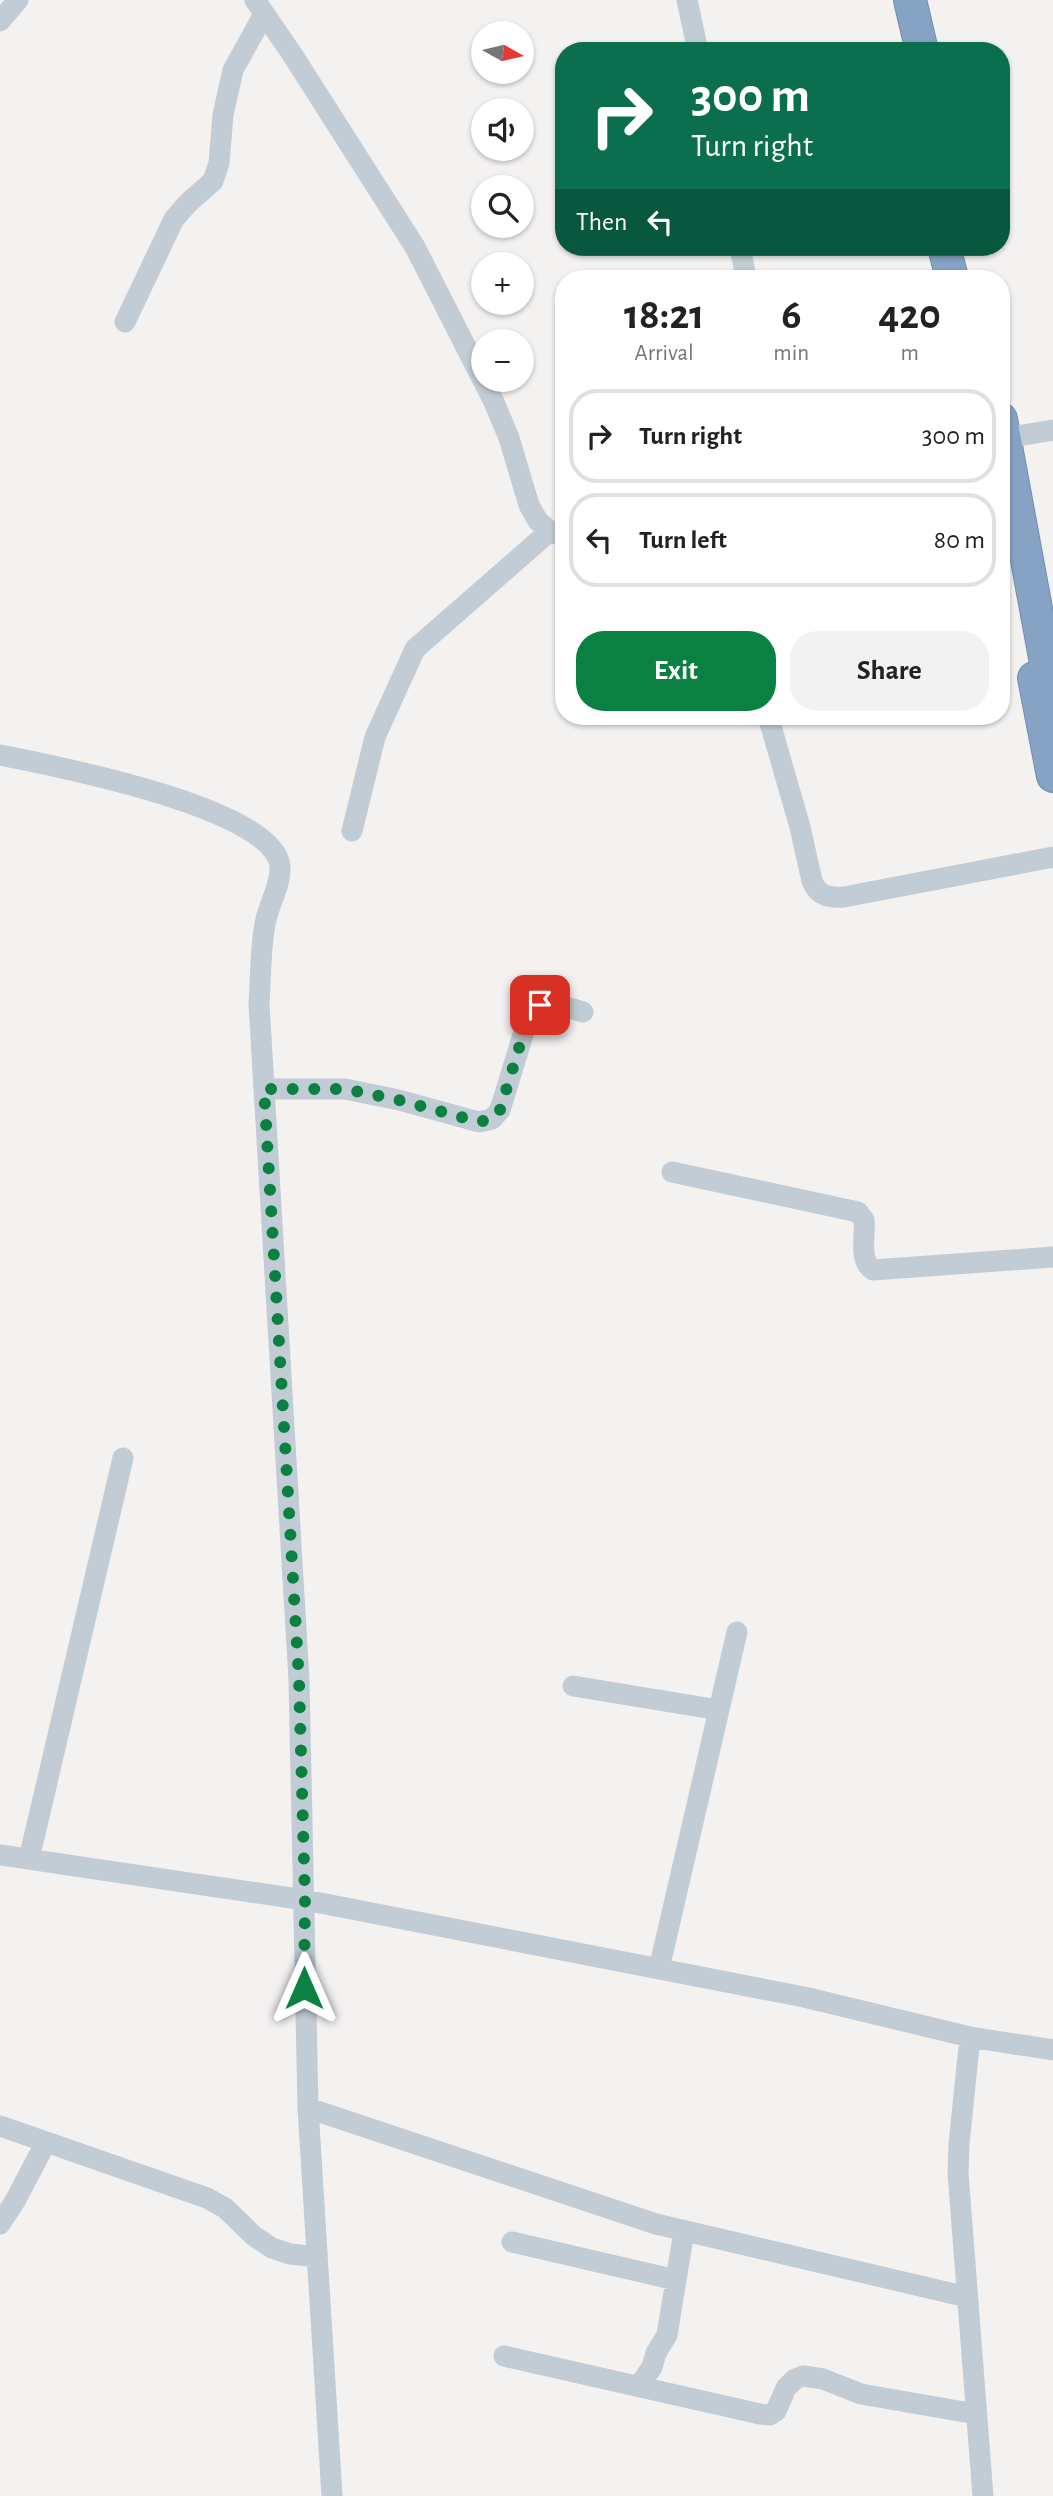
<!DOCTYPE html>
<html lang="en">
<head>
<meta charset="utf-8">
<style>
	:root { --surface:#fff; --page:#f2f2f2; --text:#222; --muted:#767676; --line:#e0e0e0; --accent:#0b8043 }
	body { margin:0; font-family:"Alegreya Sans",sans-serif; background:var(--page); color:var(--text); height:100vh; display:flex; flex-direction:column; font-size:26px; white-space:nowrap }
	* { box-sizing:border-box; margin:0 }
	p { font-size:23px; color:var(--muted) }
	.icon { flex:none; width:38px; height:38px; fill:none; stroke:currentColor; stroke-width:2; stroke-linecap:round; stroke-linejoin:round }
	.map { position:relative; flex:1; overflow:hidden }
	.panel { position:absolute; left:555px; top:270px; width:455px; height:455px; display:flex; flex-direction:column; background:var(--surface); border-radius:28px; box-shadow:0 2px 5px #0004 }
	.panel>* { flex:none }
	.guide { position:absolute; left:555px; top:42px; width:455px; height:214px; border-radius:28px; box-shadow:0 2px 5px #0004; background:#0b6e4f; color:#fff; overflow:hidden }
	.needle { width:46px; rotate:98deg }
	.fabs { position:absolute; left:471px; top:21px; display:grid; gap:14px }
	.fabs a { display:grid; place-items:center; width:63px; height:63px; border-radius:50%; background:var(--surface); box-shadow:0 2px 5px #0004; font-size:35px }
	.pin { position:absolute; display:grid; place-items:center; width:60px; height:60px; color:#fff; margin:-30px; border-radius:14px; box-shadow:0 4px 10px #0006 }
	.me { position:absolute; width:77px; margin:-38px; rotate:0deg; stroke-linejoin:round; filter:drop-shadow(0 0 5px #0008) }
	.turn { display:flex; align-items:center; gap:24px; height:147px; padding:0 21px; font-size:32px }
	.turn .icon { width:91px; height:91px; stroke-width:2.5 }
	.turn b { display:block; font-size:49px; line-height:60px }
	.then { display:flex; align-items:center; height:66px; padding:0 21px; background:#0003; gap:14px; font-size:26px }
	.eta { display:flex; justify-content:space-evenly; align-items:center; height:119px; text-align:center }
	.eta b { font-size:42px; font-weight:600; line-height:49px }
	.cta { display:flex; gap:14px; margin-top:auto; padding:14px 21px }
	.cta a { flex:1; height:80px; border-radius:28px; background:var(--accent); color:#fff; font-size:28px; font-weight:600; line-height:80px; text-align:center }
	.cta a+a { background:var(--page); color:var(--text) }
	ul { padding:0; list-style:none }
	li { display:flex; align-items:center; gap:21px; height:94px; margin:0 14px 10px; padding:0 7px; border:4px solid var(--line); border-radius:28px }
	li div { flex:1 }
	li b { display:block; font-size:26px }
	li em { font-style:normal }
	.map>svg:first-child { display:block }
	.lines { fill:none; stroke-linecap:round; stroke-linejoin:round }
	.highway-casing { stroke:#718eaf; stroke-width:34 }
	.minor { stroke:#c1ccd4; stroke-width:21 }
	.highway { stroke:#86a3c3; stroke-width:32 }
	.route { stroke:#0b8043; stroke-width:12; stroke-dasharray:0 21.6 }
</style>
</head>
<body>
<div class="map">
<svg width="1053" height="2496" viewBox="0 0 1053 2496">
	<rect width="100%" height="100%" fill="#f4f1f1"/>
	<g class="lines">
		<g class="highway-casing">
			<path id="highway" d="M910,0L922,51
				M944,247L952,278
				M1001,419L1053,701
				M1034,678L1053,776"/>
		</g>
		<path class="minor" d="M255,0L292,54L415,247L494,402L509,438L529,505L538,521L550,531L564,537
			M687,0L698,51
			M0,21L18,0
			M740,247L746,278
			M125,322L174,219L188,203L213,181L219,163L223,115L233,70L264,14
			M1005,438L1053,430
			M768,716L800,827L812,881C818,896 829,898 844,897L1053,857
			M0,755C50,765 277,808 280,867C281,884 270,902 266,919C260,946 261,976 259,1004L299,1680L308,2108L332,2496
			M352,831L375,737L415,649L550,531
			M264,1089H345L399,1100L479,1122L492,1119L500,1110L530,1012C549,998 561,1006 583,1012
			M672,1172L858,1212L864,1220C866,1236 858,1260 873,1270L1053,1257
			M573,1686L719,1710
			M0,1855L305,1900L804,1997L970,2037L1053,2050
			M29,1859L123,1458
			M659,1969L737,1632
			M970,2037L959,2144L958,2173L983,2496
			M308,2108L656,2224L967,2297
			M0,2126L207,2198L225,2208L254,2236L272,2248L290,2254L317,2257
			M0,2224L15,2201L46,2142
			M512,2242L676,2280
			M504,2356L760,2414L770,2415L776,2411L786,2388L795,2379L803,2376L823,2379L861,2394L976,2414
			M639,2386L652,2367L656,2353L667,2335L684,2231"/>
		<use href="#highway" class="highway"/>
	</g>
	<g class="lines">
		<path class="route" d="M304,1988L305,1900L299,1680L264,1089H345L399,1100L479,1122L492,1119L500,1110L530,1012L540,1005"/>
	</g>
</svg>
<div class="fabs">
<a><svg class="needle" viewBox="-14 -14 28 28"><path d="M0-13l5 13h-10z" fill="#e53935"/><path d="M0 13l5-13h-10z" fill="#767676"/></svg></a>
<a><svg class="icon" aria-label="sound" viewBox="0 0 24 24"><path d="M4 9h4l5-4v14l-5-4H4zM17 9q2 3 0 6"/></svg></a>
<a><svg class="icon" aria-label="search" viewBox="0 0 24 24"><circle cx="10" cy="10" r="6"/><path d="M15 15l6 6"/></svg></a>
<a>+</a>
<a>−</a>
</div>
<div class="pin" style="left:540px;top:1005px;background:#d93025"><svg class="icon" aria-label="arrive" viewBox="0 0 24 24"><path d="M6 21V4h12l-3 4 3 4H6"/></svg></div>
<svg class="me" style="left:304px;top:1988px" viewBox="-20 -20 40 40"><path d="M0-17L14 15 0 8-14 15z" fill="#0b8043" stroke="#fff" stroke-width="4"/></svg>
<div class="guide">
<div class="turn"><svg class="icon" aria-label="right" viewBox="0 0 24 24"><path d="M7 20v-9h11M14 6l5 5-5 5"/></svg><div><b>300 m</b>Turn right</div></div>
<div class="then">Then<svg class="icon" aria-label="left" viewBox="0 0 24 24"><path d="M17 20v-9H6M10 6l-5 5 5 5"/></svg></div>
</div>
<section class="panel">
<div class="eta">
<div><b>18:21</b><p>Arrival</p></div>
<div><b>6</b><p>min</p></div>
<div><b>420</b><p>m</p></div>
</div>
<ul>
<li><svg class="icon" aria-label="right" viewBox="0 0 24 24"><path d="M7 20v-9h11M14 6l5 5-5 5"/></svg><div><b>Turn right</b></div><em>300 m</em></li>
<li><svg class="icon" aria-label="left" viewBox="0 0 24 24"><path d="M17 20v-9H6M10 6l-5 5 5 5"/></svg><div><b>Turn left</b></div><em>80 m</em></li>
</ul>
<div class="cta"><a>Exit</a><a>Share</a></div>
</section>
</div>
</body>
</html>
